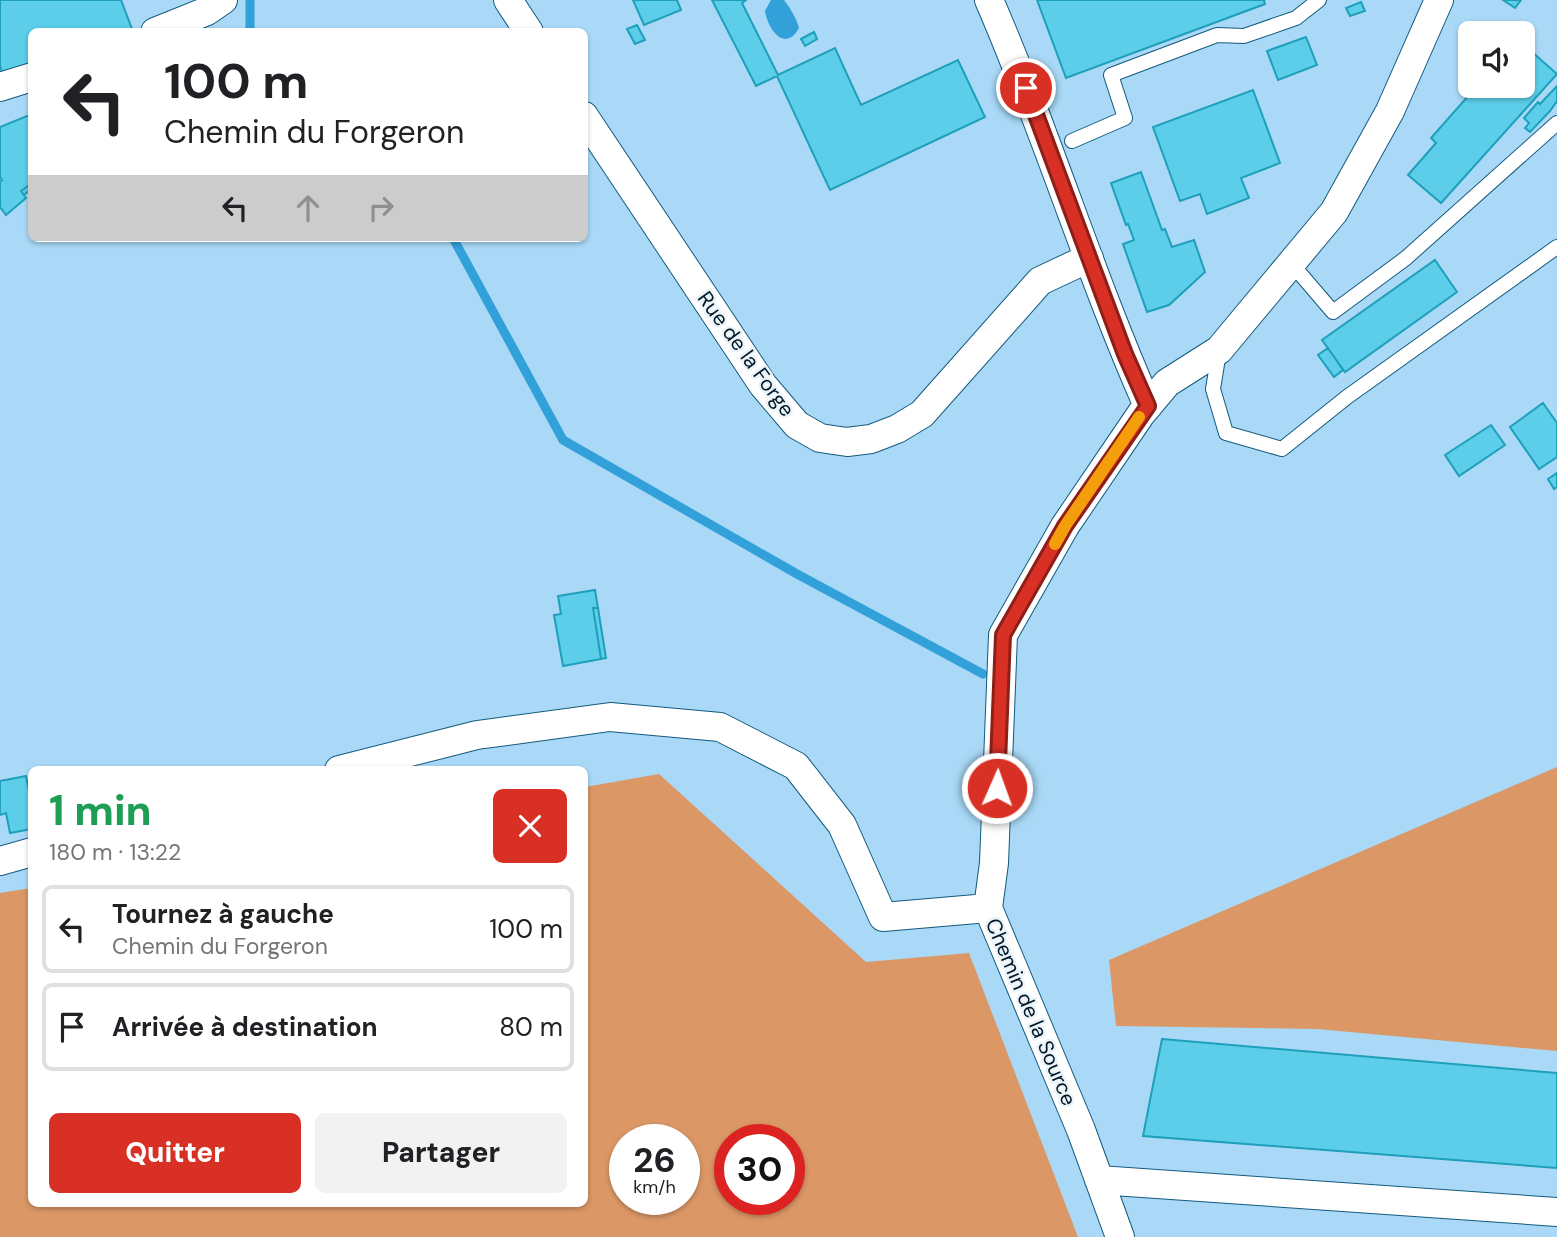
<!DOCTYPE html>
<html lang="fr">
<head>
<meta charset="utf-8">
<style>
	:root { --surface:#fff; --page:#f2f2f2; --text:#202124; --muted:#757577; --line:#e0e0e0; --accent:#d93025 }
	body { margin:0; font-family:"DM Sans",sans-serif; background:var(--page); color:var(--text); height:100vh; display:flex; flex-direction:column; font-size:26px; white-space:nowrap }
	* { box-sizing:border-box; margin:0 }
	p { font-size:23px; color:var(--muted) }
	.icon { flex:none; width:38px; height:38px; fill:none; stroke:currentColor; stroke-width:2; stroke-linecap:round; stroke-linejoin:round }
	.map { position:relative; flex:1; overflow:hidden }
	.details { position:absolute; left:28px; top:766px; width:560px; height:441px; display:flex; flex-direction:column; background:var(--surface); border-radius:10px; box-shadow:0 2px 5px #0004 }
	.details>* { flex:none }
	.guide { position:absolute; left:28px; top:28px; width:560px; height:214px; border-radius:10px; box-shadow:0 2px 5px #0004; background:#fff; color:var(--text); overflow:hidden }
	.buttons { position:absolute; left:1458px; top:21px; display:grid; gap:14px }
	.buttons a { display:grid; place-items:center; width:77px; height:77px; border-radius:10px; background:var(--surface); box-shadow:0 2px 5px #0004; font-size:35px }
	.speed { position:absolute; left:609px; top:1124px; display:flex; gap:14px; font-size:35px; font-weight:700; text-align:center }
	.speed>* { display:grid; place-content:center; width:91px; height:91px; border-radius:50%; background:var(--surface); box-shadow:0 2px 5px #0004; line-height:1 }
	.speed small { font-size:18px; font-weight:400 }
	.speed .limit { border:10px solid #d22; background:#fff; color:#111 }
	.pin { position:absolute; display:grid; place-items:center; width:60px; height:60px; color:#fff; margin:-30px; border:4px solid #fff; border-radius:50%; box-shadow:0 2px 7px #0007 }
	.me { position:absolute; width:77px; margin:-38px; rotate:2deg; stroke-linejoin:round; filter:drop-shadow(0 0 5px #0008) }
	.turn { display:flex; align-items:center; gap:24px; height:147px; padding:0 21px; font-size:32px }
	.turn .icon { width:91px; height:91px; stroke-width:2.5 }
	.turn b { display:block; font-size:49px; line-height:60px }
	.lanes { display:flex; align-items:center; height:66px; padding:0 21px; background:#0003; justify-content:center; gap:35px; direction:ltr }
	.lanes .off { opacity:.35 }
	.round { display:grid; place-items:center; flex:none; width:74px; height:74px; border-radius:10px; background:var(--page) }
	.overview { display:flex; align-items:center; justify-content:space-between; height:119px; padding:0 21px }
	h1 { font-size:42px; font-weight:800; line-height:52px; color:#1e9e55 }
	.primary-button { display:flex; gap:14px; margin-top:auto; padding:14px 21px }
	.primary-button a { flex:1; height:80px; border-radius:10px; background:var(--accent); color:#fff; font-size:28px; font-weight:800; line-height:80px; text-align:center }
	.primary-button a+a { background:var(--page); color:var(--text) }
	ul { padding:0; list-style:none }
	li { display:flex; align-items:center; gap:21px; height:88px; margin:0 14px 10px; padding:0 7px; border:4px solid var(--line); border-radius:10px }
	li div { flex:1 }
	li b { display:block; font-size:26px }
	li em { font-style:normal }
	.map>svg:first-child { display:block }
	.green { fill:#db9766; fill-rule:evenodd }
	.water { fill:#32a0d9 }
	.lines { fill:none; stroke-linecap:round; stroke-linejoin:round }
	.stream { stroke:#32a0d9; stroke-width:9 }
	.building { fill:#5cceea; stroke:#1e9fba; stroke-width:2 }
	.service-casing { stroke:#135a7d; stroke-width:16 }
	.minor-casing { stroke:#135a7d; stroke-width:30 }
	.service { stroke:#fff; stroke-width:14 }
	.minor { stroke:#fff; stroke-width:28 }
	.route-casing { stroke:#8d1f18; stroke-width:18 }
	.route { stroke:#d93025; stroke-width:12 }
	.slow { stroke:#f59e0b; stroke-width:12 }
	.labels { text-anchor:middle; stroke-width:5; stroke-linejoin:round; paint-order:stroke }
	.street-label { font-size:21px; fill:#001827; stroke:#ecf4f9 }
</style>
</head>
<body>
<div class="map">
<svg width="1557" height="1237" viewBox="0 0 1557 1237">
	<rect width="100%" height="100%" fill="#a9d9f7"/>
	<path class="green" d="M1557,767V1051L1317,1029L1116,1026L1109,960Z
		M659,774L866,962L969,953L1078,1237H0V893L31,888L32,1204H584L585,787ZM625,1139H684V1199H625ZM730,1139H789V1199H730Z"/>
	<path class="water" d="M771,0H784C790,8 796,17 799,28C785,53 768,30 765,11Z"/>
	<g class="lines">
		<path class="stream" d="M250,32V0
			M453,238L563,440L797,574L983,674"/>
	</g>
	<path class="building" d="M0,0H121L132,29L125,32H32V65L3,75L0,66Z
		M633,0H677L681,10L644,25Z
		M712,0H746L742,3L778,75L835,48L861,105L958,60L985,117L830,190L777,76L756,86Z
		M1037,0H1264L1265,4L1066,78Z
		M1503,0H1521L1515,8Z
		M1361,2L1365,11L1350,16L1346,8Z
		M637,25L645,40L635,44L627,29Z
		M814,32L817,39L805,46L801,39Z
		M1306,37L1317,65L1278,80L1267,51Z
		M1523,44L1557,74L1441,203L1408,175L1436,143L1431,138L1477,86H1522Z
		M1557,86V101L1550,111L1530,132L1525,128L1529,123L1524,118L1538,102L1540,104Z
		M1253,90L1280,163L1241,178L1249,198L1207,214L1200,194L1180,201L1153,127Z
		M32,114V183L21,191L26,198L6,215L0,207V181L2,180L0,177V127Z
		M1141,172L1162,230L1165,229L1172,247L1194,240L1205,272L1169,305L1147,312L1123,244L1134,240L1128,224L1126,225L1111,183Z
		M32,183V188L24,195L21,191Z
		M1435,260L1457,292L1345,372L1322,340Z
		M1328,348L1343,370L1334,377L1318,355Z
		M1543,403L1557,423V457L1539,469L1510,427Z
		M1491,425L1505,445L1459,476L1445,455Z
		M1557,473V487L1554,489L1548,479Z
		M595,590L598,608H593L601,659L563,666L554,615L561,614L558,596Z
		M593,608H598L606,658L601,659Z
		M26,776L32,805V829L10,833L6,813L0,815V781Z
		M1162,1039L1557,1073V1168L1143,1136Z"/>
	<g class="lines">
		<g class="service-casing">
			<path id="service" d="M1072,141L1125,118L1111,75L1217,35L1244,36L1296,18L1319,0
				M1291,263L1333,312L1406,258L1557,123
				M1219,352L1213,389L1226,433L1282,449L1347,397L1557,247"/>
		</g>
		<g class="minor-casing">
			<path id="minor" d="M508,0L529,32
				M989,0C1047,133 1089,273 1148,406
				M155,32L207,11L223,0
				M0,87L32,77
				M584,116L763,385L797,425L820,438L847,442L871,439L897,429L922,414L1040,281L1089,258
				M339,770L477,735L610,717L720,727L796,766L842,825L883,917L988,908
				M0,861L32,852
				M1099,1180L1557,1212
				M1120,1237L1081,1130L988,908L994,863L1003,635L1065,526L1141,414L1167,383L1219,350L1334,212L1390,111L1439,0"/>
		</g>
		<use href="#service" class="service"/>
		<use href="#minor" class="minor"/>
	</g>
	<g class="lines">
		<g class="route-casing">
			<path id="route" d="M997,788L1003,635L1065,526L1148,406L1125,354L1026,88"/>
		</g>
		<use href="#route" class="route"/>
		<path class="slow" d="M1055,544L1065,526L1139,417"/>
	</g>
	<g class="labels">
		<g class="street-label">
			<text transform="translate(746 354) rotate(54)" y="7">Rue de la Forge</text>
			<text transform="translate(1031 1012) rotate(67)" y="7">Chemin de la Source</text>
		</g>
	</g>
</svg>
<div class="buttons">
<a><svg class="icon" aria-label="sound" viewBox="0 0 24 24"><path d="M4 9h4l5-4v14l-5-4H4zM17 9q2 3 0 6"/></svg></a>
</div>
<div class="speed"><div>26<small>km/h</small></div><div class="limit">30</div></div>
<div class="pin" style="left:1026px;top:88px;background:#d93025"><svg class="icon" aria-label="arrive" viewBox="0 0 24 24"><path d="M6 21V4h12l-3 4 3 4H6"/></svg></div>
<svg class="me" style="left:997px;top:788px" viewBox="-20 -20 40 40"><circle r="17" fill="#d93025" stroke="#fff" stroke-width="3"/><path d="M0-11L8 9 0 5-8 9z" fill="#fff"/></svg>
<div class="guide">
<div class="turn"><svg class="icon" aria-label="left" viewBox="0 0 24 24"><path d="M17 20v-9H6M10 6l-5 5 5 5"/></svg><div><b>100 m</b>Chemin du Forgeron</div></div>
<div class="lanes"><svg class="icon" aria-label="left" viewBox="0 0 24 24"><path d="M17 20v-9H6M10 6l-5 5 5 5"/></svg><svg class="icon off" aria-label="ahead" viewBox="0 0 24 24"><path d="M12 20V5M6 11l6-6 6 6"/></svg><svg class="icon off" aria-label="right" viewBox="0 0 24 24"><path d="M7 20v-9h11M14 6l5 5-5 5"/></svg></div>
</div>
<section class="details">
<div class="overview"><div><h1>1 min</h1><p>180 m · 13:22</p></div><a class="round" style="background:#d93025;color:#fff"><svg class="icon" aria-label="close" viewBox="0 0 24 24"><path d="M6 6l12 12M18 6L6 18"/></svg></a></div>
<ul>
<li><svg class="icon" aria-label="left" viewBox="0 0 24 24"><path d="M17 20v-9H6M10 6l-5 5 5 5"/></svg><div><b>Tournez à gauche</b><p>Chemin du Forgeron</p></div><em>100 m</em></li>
<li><svg class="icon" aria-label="arrive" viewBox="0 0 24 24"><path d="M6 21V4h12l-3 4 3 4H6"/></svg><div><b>Arrivée à destination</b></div><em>80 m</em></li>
</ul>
<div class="primary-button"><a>Quitter</a><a>Partager</a></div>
</section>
</div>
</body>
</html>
